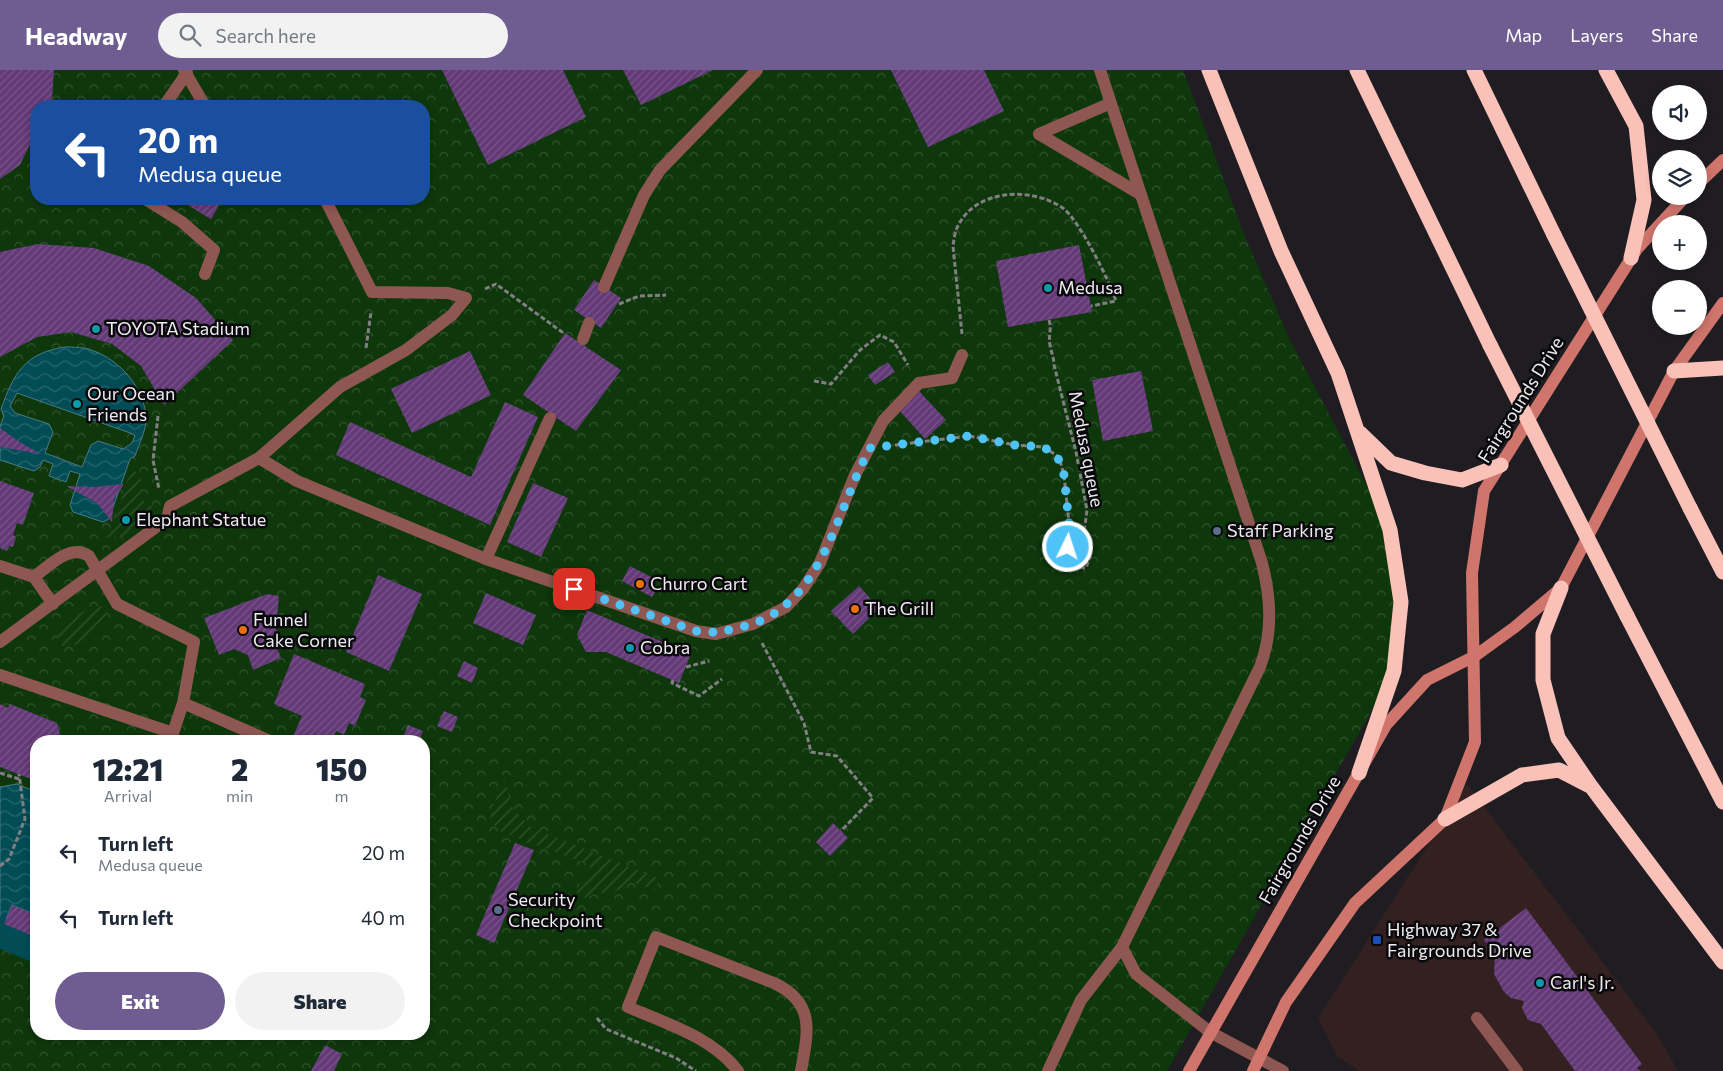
<!DOCTYPE html>
<html lang="en">
<head>
<meta charset="utf-8">
<style>
	:root { --surface:#fff; --page:#f2f2f3; --text:#1f2937; --muted:#747a83; --accent:#6f5d91 }
	body { margin:0; font-family:Commissioner,sans-serif; background:var(--page); color:var(--text); height:100vh; display:flex; flex-direction:column; font-size:19px; white-space:nowrap }
	* { box-sizing:border-box; margin:0 }
	p { font-size:16px; color:var(--muted) }
	.icon { flex:none; width:28px; height:28px; fill:none; stroke:currentColor; stroke-width:2; stroke-linecap:round; stroke-linejoin:round }
	.map { position:relative; flex:1; overflow:hidden }
	.sheet { position:absolute; left:30px; top:665px; width:400px; height:305px; display:flex; flex-direction:column; background:var(--surface); border-radius:20px; box-shadow:0 2px 8px #0003 }
	.sheet>* { flex:none }
	.guide { position:absolute; left:30px; top:30px; width:400px; height:105px; border-radius:20px; box-shadow:0 2px 8px #0003; background:#1a4fa0; color:#fff; overflow:hidden }
	.buttons { position:absolute; left:1652px; top:15px; display:grid; gap:10px }
	.buttons a { display:grid; place-items:center; width:55px; height:55px; border-radius:50%; background:var(--surface); box-shadow:0 2px 8px #0003; font-size:25px }
	.pin { position:absolute; display:grid; place-items:center; width:42px; height:42px; color:#fff; margin:-21px; border-radius:10px; box-shadow:0 2px 8px #0006 }
	.me { position:absolute; width:55px; margin:-28px; rotate:4deg; stroke-linejoin:round; filter:drop-shadow(0 0 4px #0008) }
	.turn { display:flex; align-items:center; gap:18px; height:105px; padding:0 25px; font-size:22px }
	.turn .icon { width:65px; height:65px; stroke-width:2.5 }
	.turn b { display:block; font-size:35px; line-height:42px }
	.eta { display:flex; justify-content:space-evenly; align-items:center; height:85px; text-align:center }
	.eta b { font-size:30px; font-weight:800; line-height:35px }
	.cta { display:flex; gap:10px; margin-top:auto; padding:10px 25px }
	.cta a { flex:1; height:58px; border-radius:30px; background:var(--accent); color:#fff; font-size:20px; font-weight:800; line-height:58px; text-align:center }
	.cta a+a { background:var(--page); color:var(--text) }
	ul { padding:0; list-style:none }
	li { display:flex; align-items:center; gap:15px; height:65px; padding:0 25px }
	li div { flex:1 }
	li b { display:block; font-size:19px }
	li em { font-style:normal }
	header { display:flex; align-items:center; gap:30px; box-sizing:border-box; height:70px; padding:0 25px; background:var(--accent); color:#fff }
	header strong { font-size:24px }
	nav { display:flex; gap:28px; margin-inline-start:auto; font-size:18px }
	.search { width:350px; height:45px; background:var(--page); display:flex; align-items:center; gap:12px; box-sizing:border-box; padding:0 18px; border-radius:28px; color:var(--muted); font-size:19px }
	.map>svg:first-child { display:block }
	.commercial { fill:#332020 }
	.park { fill:url(#park-crowns); fill-rule:evenodd }
	.garden { fill:url(#garden-furrows) }
	.water { fill:url(#water-waves); stroke:#497c84; fill-rule:evenodd }
	.lines { fill:none; stroke-linecap:round; stroke-linejoin:round }
	.canal { stroke:#024c56; stroke-width:31 }
	.building { fill:url(#building-hatch) }
	.path { stroke:#827f83; stroke-width:3; stroke-dasharray:5 2.5; stroke-linecap:butt }
	.lane { stroke:#8f5751; stroke-width:12 }
	.street { stroke:#8f5751; stroke-width:12 }
	.secondary { stroke:#cf756c; stroke-width:12 }
	.highway { stroke:#fac1b9; stroke-width:15 }
	.highway-bridge { stroke:#fac1b9; stroke-width:15 }
	.route { stroke:#4fc3f7; stroke-width:9; stroke-dasharray:0 16.2 }
	.culture-dot { fill:#0f9aa8; stroke:#09080a; stroke-width:2 }
	.service-dot { fill:#5c6f8a; stroke:#09080a; stroke-width:2 }
	.food-dot { fill:#e8710a; stroke:#09080a; stroke-width:2 }
	.transit-dot { fill:#1a4fb4; stroke:#09080a; stroke-width:2 }
	.labels { text-anchor:middle; stroke-width:5; stroke-linejoin:round; paint-order:stroke }
	.poi-label { font-size:18px; fill:#eeecef; stroke:#09080a; text-anchor:start }
	.street-label { font-size:18px; fill:#eeecef; stroke:#09080a }
</style>
</head>
<body>
<header>
<strong>Headway</strong>
<div class="search"><svg class="icon" aria-label="search" viewBox="0 0 24 24"><circle cx="10" cy="10" r="6"/><path d="M15 15l6 6"/></svg>Search here</div>
<nav><a>Map</a><a>Layers</a><a>Share</a></nav>
</header>
<div class="map">
<svg width="1723" height="1001" viewBox="0 0 1723 1001">
	<defs>
		<pattern id="park-crowns" width="20" height="18" patternUnits="userSpaceOnUse" patternTransform="scale(1.25)"><rect width="20" height="18" fill="#0f370c"/><path d="M2 6a3 3 0 1 1 6 0M12 15a3 3 0 1 1 6 0" fill="none" stroke="#325430"/></pattern>
		<pattern id="garden-furrows" width="10" height="10" patternUnits="userSpaceOnUse" patternTransform="scale(1.25)"><rect width="10" height="10" fill="#0f370c"/><path d="M-1 1l2-2M0 10L10 0M9 11l2-2" fill="none" stroke="#325430"/></pattern>
		<pattern id="water-waves" width="16" height="10" patternUnits="userSpaceOnUse" patternTransform="scale(1.25)"><rect width="16" height="10" fill="#024c56"/><path d="M0 5q4-4 8 0t8 0" fill="none" stroke="#27666f"/></pattern>
		<pattern id="building-hatch" width="6" height="6" patternUnits="userSpaceOnUse" patternTransform="scale(1.25)"><rect width="6" height="6" fill="#633977"/><path d="M-1 1l2-2M0 6l6-6M5 7l2-2" fill="none" stroke="#7a568b"/></pattern>
	</defs>
	<rect width="100%" height="100%" fill="#201d22"/>
	<path class="commercial" d="M1467,714L1658,965L1678,1001H1359L1337,986L1318,948Z"/>
	<path class="park" d="M0,0H1183L1243,162L1289,268L1390,460L1403,502L1394,601L1167,1001H0ZM36,36H424V129H36ZM36,671H424V964H36Z"/>
	<path class="garden" d="M132,399C144,407 145,416 139,428L159,441L125,467L107,468Z
		M100,536L105,539L108,545C105,559 59,594 57,566C62,553 86,537 100,536Z
		M505,707L511,736L530,757L660,809L655,820L636,813H630L613,823H599L581,829L577,823C579,813 582,808 590,802V795L499,761L491,750L490,744Z"/>
	<path class="water" d="M64,277C74,277 85,277 94,281C121,291 145,319 146,348C146,361 139,374 135,386L130,389L109,449L103,452L73,442L70,435L80,404L70,401L66,412L49,406L53,394L43,390L40,397L34,401L0,390V356L4,346L1,339C14,303 24,284 64,277ZM17,323L133,364L135,366L132,373L123,379L98,371L91,375L82,397L45,383L53,362L49,354L15,343L10,336Z
		M17,714L36,722V845L12,835L4,854L0,852V717Z"/>
	<g class="lines">
		<path class="canal" d="M0,862L36,877"/>
	</g>
	<path class="building" d="M0,0H54L52,30L49,36H36V62L20,95L0,109Z
		M442,0H563L586,47L488,95Z
		M623,0H713L641,35Z
		M891,0H984L1004,41L928,77Z
		M193,129H223L211,149L189,136Z
		M38,174L94,178L149,196L196,228L233,270L164,335L141,296L112,274L71,262L37,267L0,287V182Z
		M1079,175L1092,242L1008,257L996,191Z
		M594,210L621,228L601,258L574,240Z
		M565,263L621,300L576,361L523,325Z
		M470,281L491,325L412,363L391,319Z
		M888,292L895,302L875,315L868,305Z
		M1141,301L1153,361L1103,371L1092,310Z
		M919,321L946,350L925,369L899,340Z
		M505,332L538,347L490,455L336,385L350,352L471,407Z
		M0,358L21,373L41,384L0,377Z
		M0,411L34,423L23,455L17,453L13,465L16,467L13,477L9,476L7,481L0,478Z
		M533,413L568,428L541,487L507,472Z
		M124,414L114,429L112,452L97,433L66,416L94,417Z
		M630,496L655,509L651,517L656,520L652,527L622,511Z
		M378,505L422,524L389,601L346,582Z
		M859,516L879,538L853,564L831,541Z
		M486,523L536,545L523,575L473,553Z
		M267,524L279,526L276,558L278,563L272,565L281,588L253,600L248,585L234,579L219,585L204,548Z
		M587,540L691,584L679,613L606,582H586L577,565Z
		M294,584L365,614L360,627L366,630L355,656L349,653L344,665L336,661L332,671H291L302,646L274,634Z
		M464,591L478,598L472,613L457,606Z
		M0,634L8,638L10,634L57,653L62,671H36V711L0,697Z
		M444,641L458,647L452,662L437,656Z
		M408,655L423,661L419,671L402,669Z
		M833,753L848,768L830,786L816,772Z
		M515,773L534,780L494,873L476,865Z
		M12,835L36,845V867L4,854Z
		M1526,838L1642,994L1637,998L1640,1001H1575L1541,954L1528,950L1522,938L1524,931L1511,928L1504,922L1494,904L1495,884L1484,870Z
		M325,975L342,984L334,1001H311Z"/>
	<g class="lines">
		<path class="path" d="M485,219L496,214L562,262L563,261
			M619,234L639,226L666,225
			M962,264L953,176C954,169 955,160 959,154C978,118 1035,117 1064,139C1080,152 1109,210 1116,231L1091,236
			M366,278L371,242
			M814,311L831,314L860,280L880,265L894,272L908,295
			M158,346L153,390L159,419
			M895,375L969,366L1015,375L1044,377L1059,387L1064,405L1069,453L1068,477L1070,487L1077,497L1086,498L1090,487L1084,463L1087,440L1076,382L1054,295C1054,287 1051,282 1050,275C1048,266 1052,260 1049,250
			M762,573L804,653L811,682L837,686L873,728L841,761
			M686,597L709,591
			M673,610L672,613L699,626L722,609
			M0,703L19,709
			M0,796L9,789L25,749L19,704
			M597,948L606,959L676,988L696,1001"/>
		<path class="lane" d="M1039,64L1140,124
			M1039,64L1111,33
			M604,217L644,125L660,100L757,0
			M583,269L589,253
			M486,489L550,348
			M1122,877L1136,904L1210,962
			M1477,948L1517,1001
			M738,1001C712,967 665,953 628,937L656,867L774,913C816,933 808,962 801,1001
			M1048,1001L1081,930L1122,877L1260,597C1273,562 1271,529 1262,493L1100,0"/>
		<path class="street" d="M184,0L205,36
			M164,36L187,3
			M145,129L182,152L214,180L205,204
			M259,388L340,317L406,280L452,245L466,228L448,223L372,222L325,129
			M0,496L34,507C49,496 70,473 89,486L117,534L194,572L183,633L173,663L0,605
			M34,507L53,534
			M0,572L167,449L170,436L259,388L297,411L486,489L696,561L716,564L753,554L786,537L803,519L820,493L855,405L883,351L919,313L952,308L962,285
			M183,633L270,671
			M1210,962L1283,1001"/>
		<path class="secondary" d="M1699,113L1723,90
			M1189,1001L1386,655L1427,610L1475,586L1515,557L1561,518L1674,301L1723,233
			M1253,1001L1286,932L1355,833L1445,749L1475,672L1472,503L1484,421L1637,179L1686,126"/>
		<path class="highway" d="M1209,0L1281,181L1338,303L1390,460L1401,532L1394,601L1359,703
			M1357,0L1490,275
			M1474,0L1554,165
			M1606,0L1636,56L1644,130L1631,188
			M1674,301L1723,298
			M1360,363L1391,393L1425,403L1462,410L1501,395
			M1690,438L1723,502
			M1561,518L1543,564V610L1558,668L1590,715L1723,892
			M1627,546L1723,732
			M1445,749L1522,705L1559,700L1588,715"/>
		<path class="highway-bridge" d="M1554,165L1690,438
			M1490,275L1627,546"/>
	</g>
	<g class="lines">
		<path class="route" d="M574,519L696,561C716,564 725,561 745,556C823,536 836,440 870,378L969,366L1015,375L1044,377L1058,388L1064,405L1069,453L1068,477"/>
	</g>
	<g class="culture-dot">
		<circle cx="1048" cy="218" r="5"/>
		<circle cx="96" cy="259" r="5"/>
		<circle cx="77" cy="334" r="5"/>
		<circle cx="126" cy="450" r="5"/>
		<circle cx="630" cy="578" r="5"/>
		<circle cx="1540" cy="913" r="5"/>
	</g>
	<g class="service-dot">
		<circle cx="1217" cy="461" r="5"/>
		<circle cx="498" cy="840" r="5"/>
	</g>
	<g class="food-dot">
		<circle cx="640" cy="514" r="5"/>
		<circle cx="855" cy="539" r="5"/>
		<circle cx="243" cy="560" r="5"/>
	</g>
	<rect class="transit-dot" x="1372" y="865" width="10" height="10" rx="2.5"/>
	<g class="labels">
		<g class="poi-label">
			<text x="1058" y="224">Medusa</text>
			<text x="106" y="265">TOYOTA Stadium</text>
			<text x="87" y="330">Our Ocean<tspan x="87" dy="21">Friends</tspan></text>
			<text x="136" y="456">Elephant Statue</text>
			<text x="1227" y="467">Staff Parking</text>
			<text x="650" y="520">Churro Cart</text>
			<text x="865" y="545">The Grill</text>
			<text x="253" y="556">Funnel<tspan x="253" dy="21">Cake Corner</tspan></text>
			<text x="640" y="584">Cobra</text>
			<text x="508" y="836">Security<tspan x="508" dy="21">Checkpoint</tspan></text>
			<text x="1387" y="866">Highway 37 &amp;<tspan x="1387" dy="21">Fairgrounds Drive</tspan></text>
			<text x="1550" y="919">Carl's Jr.</text>
		</g>
		<g class="street-label">
			<text transform="translate(1521 330) rotate(-58)" y="6">Fairgrounds Drive</text>
			<text transform="translate(1086 379) rotate(79)" y="6">Medusa queue</text>
			<text transform="translate(1300 770) rotate(-60)" y="6">Fairgrounds Drive</text>
		</g>
	</g>
</svg>
<div class="buttons">
<a><svg class="icon" aria-label="sound" viewBox="0 0 24 24"><path d="M4 9h4l5-4v14l-5-4H4zM17 9q2 3 0 6"/></svg></a>
<a><svg class="icon" aria-label="layers" viewBox="0 0 24 24"><path d="M12 4l9 5-9 5-9-5zM3 14l9 5 9-5"/></svg></a>
<a>+</a>
<a>−</a>
</div>
<div class="pin" style="left:574px;top:519px;background:#d93025"><svg class="icon" aria-label="arrive" viewBox="0 0 24 24"><path d="M6 21V4h12l-3 4 3 4H6"/></svg></div>
<svg class="me" style="left:1068px;top:477px" viewBox="-20 -20 40 40"><circle r="17" fill="#4fc3f7" stroke="#fff" stroke-width="3"/><path d="M0-11L8 9 0 5-8 9z" fill="#fff"/></svg>
<div class="guide">
<div class="turn"><svg class="icon" aria-label="left" viewBox="0 0 24 24"><path d="M17 20v-9H6M10 6l-5 5 5 5"/></svg><div><b>20 m</b>Medusa queue</div></div>
</div>
<section class="sheet">
<div class="eta">
<div><b>12:21</b><p>Arrival</p></div>
<div><b>2</b><p>min</p></div>
<div><b>150</b><p>m</p></div>
</div>
<ul>
<li><svg class="icon" aria-label="left" viewBox="0 0 24 24"><path d="M17 20v-9H6M10 6l-5 5 5 5"/></svg><div><b>Turn left</b><p>Medusa queue</p></div><em>20 m</em></li>
<li><svg class="icon" aria-label="left" viewBox="0 0 24 24"><path d="M17 20v-9H6M10 6l-5 5 5 5"/></svg><div><b>Turn left</b></div><em>40 m</em></li>
</ul>
<div class="cta"><a>Exit</a><a>Share</a></div>
</section>
</div>
</body>
</html>
